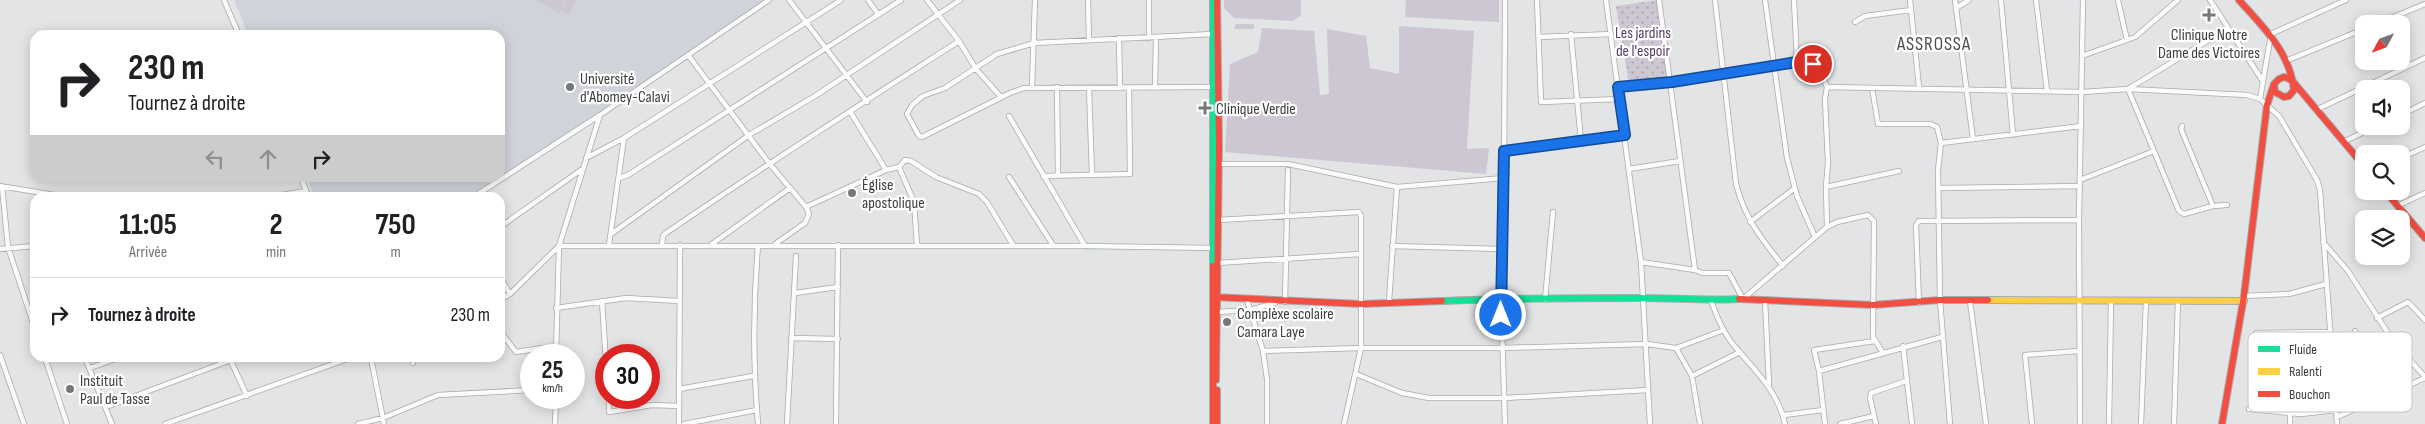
<!DOCTYPE html>
<html lang="fr">
<head>
<meta charset="utf-8">
<style>
	:root { --surface:#fff; --page:#f2f2f2; --text:#202124; --muted:#757577; --line:#e0e0e0 }
	body { margin:0; font-family:"Sofia Sans Condensed",sans-serif; background:var(--page); color:var(--text); height:100vh; display:flex; flex-direction:column; font-size:19px; white-space:nowrap }
	* { box-sizing:border-box; margin:0 }
	p { font-size:16px; color:var(--muted) }
	.icon { flex:none; width:28px; height:28px; fill:none; stroke:currentColor; stroke-width:2; stroke-linecap:round; stroke-linejoin:round }
	.map { position:relative; flex:1; overflow:hidden }
	.drawer { position:absolute; left:30px; top:192px; width:475px; height:170px; display:flex; flex-direction:column; background:var(--surface); border-radius:15px; box-shadow:0 2px 12px #0003 }
	.drawer>* { flex:none }
	.guide { position:absolute; left:30px; top:30px; width:475px; height:152px; border-radius:15px; box-shadow:0 2px 12px #0003; background:#fff; color:var(--text); overflow:hidden }
	.needle { width:32px; rotate:229deg }
	.fabs { position:absolute; left:2355px; top:15px; display:grid; gap:10px }
	.fabs a { display:grid; place-items:center; width:55px; height:55px; border-radius:10px; background:var(--surface); box-shadow:0 2px 12px #0003; font-size:25px }
	.speed { position:absolute; left:520px; top:344px; display:flex; gap:10px; font-size:25px; font-weight:700; text-align:center }
	.speed>* { display:grid; place-content:center; width:65px; height:65px; border-radius:50%; background:var(--surface); box-shadow:0 2px 12px #0003; line-height:1 }
	.speed small { font-size:12px; font-weight:400 }
	.speed .limit { border:8px solid #d22; background:#fff; color:#111 }
	.pin { position:absolute; display:grid; place-items:center; width:42px; height:42px; color:#fff; margin:-21px; border:2px solid #fff; border-radius:50%; box-shadow:0 1px 5px #0007 }
	.me { position:absolute; width:55px; margin:-28px; rotate:0deg; stroke-linejoin:round; filter:drop-shadow(0 0 4px #0008) }
	.turn { display:flex; align-items:center; gap:18px; height:105px; padding:0 15px; font-size:22px }
	.turn .icon { width:65px; height:65px; stroke-width:2.5 }
	.turn b { display:block; font-size:35px; line-height:42px }
	.lanes { display:flex; align-items:center; height:48px; padding:0 15px; background:#0003; justify-content:center; gap:25px; direction:ltr }
	.lanes .off { opacity:.35 }
	.eta { display:flex; justify-content:space-evenly; align-items:center; height:85px; text-align:center }
	.eta b { font-size:30px; font-weight:700; line-height:35px }
	ul { padding:0; list-style:none }
	li { display:flex; align-items:center; gap:15px; height:75px; padding:0 15px; border-top:1px solid var(--line) }
	li div { flex:1 }
	li b { display:block; font-size:19px }
	li em { font-style:normal }
	.map>svg:first-child { display:block }
	.built { fill:#d0d4da }
	.grass { fill:#cdc7d4 }
	.garden { fill:url(#garden-dots) }
	.lines { fill:none; stroke-linecap:round; stroke-linejoin:round }
	.street-casing { stroke:#a9aaac; stroke-width:6 }
	.fast-casing { stroke:#a9aaac; stroke-width:8 }
	.slow-casing { stroke:#a9aaac; stroke-width:8 }
	.jam-casing { stroke:#a9aaac; stroke-width:8 }
	.street { stroke:#fbfbfb; stroke-width:4.5 }
	.fast { stroke:#16e098; stroke-width:6 }
	.slow { stroke:#ffcf43; stroke-width:6 }
	.jam { stroke:#f24e42; stroke-width:6 }
	.route-casing { stroke:#114b97; stroke-width:12 }
	.route { stroke:#1a73e8; stroke-width:9 }
	.poi-dot { fill:#767779; stroke:#fff; stroke-width:2 }
	.labels { text-anchor:middle; stroke-width:4.5; stroke-linejoin:round; paint-order:stroke }
	.park-label { font-size:16px; fill:#543c69; stroke:#fff }
	.poi-label { font-size:16px; fill:#3c3d3e; stroke:#fff; text-anchor:start }
	.quarter-label { font-size:19px; letter-spacing:1px; fill:#494c4e; stroke:#fff }
	.key { fill:#fff; stroke:#c4c5c5; stroke-width:1 }
	.key-label { font-size:14px; fill:#3c3d3e }
</style>
</head>
<body>
<div class="map">
<svg width="2425" height="424" viewBox="0 0 2425 424">
	<defs>
		<pattern id="garden-dots" width="8" height="8" patternUnits="userSpaceOnUse" patternTransform="scale(1.25)"><rect width="8" height="8" fill="#cdc7d4"/><path d="M2 2h.1M6 6h.1" fill="none" stroke="#a8a3ad" stroke-width="1.8" stroke-linecap="round"/></pattern>
	</defs>
	<rect width="100%" height="100%" fill="#e2e4e6"/>
	<path class="built" d="M234,0H768L592,118L470,198L315,197L307,178H500V35H248Z"/>
	<path class="grass" d="M536,0H565L559,13Z
		M566,0H576L569,15L561,11Z
		M1224,0H1301V16L1292,21L1234,18L1224,8Z
		M1406,0H1499V22L1405,17Z
		M1236,24H1254V29H1234Z
		M1399,26L1474,31L1467,149L1489,148L1486,174L1225,152L1230,64L1258,52L1262,28L1314,31L1320,95L1329,94L1327,29L1366,36L1370,68L1399,74Z"/>
	<path class="garden" d="M1658,0L1670,77L1629,83L1616,6Z"/>
	<g class="lines">
		<g class="street-casing">
			<path id="street" d="M224,0L239,35
				M789,0L867,102
				M868,0L878,14
				M927,0L959,41L976,69L1001,97
				M1088,0L1089,40
				M1149,0V38
				M1505,0L1504,185L1501,298L1505,424
				M1537,0L1541,102L1620,99
				M1606,0L1641,262L1650,424
				M1659,0L1695,270
				M1715,0L1736,184C1745,219 1761,238 1783,266
				M1765,0L1787,158L1797,196L1815,237
				M1794,0L1797,62C1818,65 1819,68 1827,87L1825,99L1828,163L1826,187L1827,227
				M1910,0L1919,87
				M1955,0L1973,139
				M2001,0L2013,135
				M2036,0L2047,91
				M2118,0L2127,40
				M2210,0L2262,80
				M1956,8L1969,0
				M1855,22L1865,16L1911,10
				M2376,24L2425,4
				M1213,34L1034,43L997,54L945,88L923,96L912,105L907,114L919,136L922,137L1010,93L1024,88L1213,87
				M1571,34L1581,141
				M1539,37L1611,34
				M1119,38L1120,88
				M688,55L769,163L806,207L809,214L805,223L775,244
				M2082,56L2135,37L2178,0
				M2286,61L2364,29
				M1032,87L1035,0
				M1057,87L1058,175
				M1618,87L1672,83L1797,62
				M1827,87L2082,92L2128,89L2247,95L2260,99L2279,116L2317,180L2320,190L2337,424
				M1089,88L1092,175
				M1155,88L1156,38
				M1872,88L1878,124H1930L1937,127L1941,143
				M2260,99L2271,34L2346,0
				M2316,110L2425,58
				M2401,115L2425,103
				M1009,116L1085,246
				M2182,126L2181,129L2213,206
				M2343,142L2377,126
				M1504,151L1625,135
				M586,158L624,138L841,0
				M2401,158L2425,147
				M1217,164H1288L1397,187L1504,178
				M899,167L914,202L917,245
				M1629,169L1680,161
				M886,170L899,167L905,160L911,161L936,177L979,194L987,202L1013,245
				M1043,176L1130,174L1129,88
				M1009,177L1053,245
				M301,178L309,198
				M619,178L628,175L901,0
				M2080,180L2154,151
				M0,186L73,198
				M2,186L8,247L35,329
				M1826,187L1899,171
				M1939,188L2080,186
				M263,198L306,191
				M472,198L600,115L769,0
				M2227,205L2213,206L2184,214L2179,211L2128,89L2227,29
				M2397,206L2425,193
				M806,207L886,170L851,113
				M1217,220L1359,212L1361,216V348L1344,424
				M1750,222L1795,188
				M500,227L581,170
				M611,234L749,135L815,96L960,0
				M2323,242L2348,271L2393,341L2425,377
				M712,244L790,188
				M609,245L624,138
				M662,245L663,236L666,233C762,167 861,104 959,41
				M1392,246L1501,249
				M0,249L35,246
				M1641,262L1695,270L1702,273H1729L1743,299L1827,227L1837,222L1868,215L1874,221L1873,337L1883,353
				M1217,263L1360,254
				M500,277L510,294
				M795,293L838,287
				M2244,296L2289,294L2326,284
				M500,300L510,294L559,246H1085L1215,248
				M1247,300L1263,351L1267,379V424
				M1545,300L1553,212
				M1765,300L1769,385
				M602,301L606,362
				M1389,301L1397,187
				M1711,301C1717,316 1722,330 1732,343C1753,369 1778,390 1785,424
				M1970,301L1986,424
				M1285,302L1288,170
				M1919,303L1916,225L1919,221L2079,220
				M556,308L626,298L679,301
				M1218,312L1250,310L1275,303
				M2377,318L2408,302L2425,320
				M500,331L516,352L556,346
				M2256,333L2330,332
				M791,338L838,339
				M1903,346L1912,424
				M1676,348L1692,376L1700,424
				M1263,351L1361,348H1502L1647,344L1676,348L1724,330
				M0,355L24,424
				M556,355L559,246L600,115
				M45,358L67,424
				M85,358L112,424
				M371,358L384,424
				M412,358L413,363
				M230,359L247,396
				M90,368L118,358
				M1819,371L1942,337
				M2255,373L2333,369
				M1356,374L1402,393L1429,398H1505L1648,390
				M1692,376L1740,352
				M2334,382L2373,368L2355,331
				M679,389L753,376
				M609,398V412L652,405L679,406
				M106,407L231,360
				M2249,409L2301,414L2336,410
				M2290,413V424
				M1784,415L1823,410
				M2337,417L2425,378
				M165,424L350,358
				M358,424L383,418L438,395L531,390
				M555,424L556,398
				M679,424L680,245
				M684,424L757,410
				M758,424C753,364 753,305 758,246
				M787,424L796,256
				M836,424L838,245
				M1825,424L1819,371L1814,350L1875,341
				M1840,424L1874,416
				M1876,424L1870,398L1871,393L1906,381
				M1950,424L1940,300L1938,170L1941,143L2081,126
				M2032,424L2025,355L2078,351
				M2080,424L2079,220L2083,0
				M2109,424L2111,301
				M2141,424L2146,301
				M2174,424L2178,301"/>
		</g>
		<g class="fast-casing">
			<path id="fast" d="M1213,0V266
				M1442,301C1508,298 1574,298 1640,298C1674,298 1706,301 1739,299"/>
		</g>
		<g class="slow-casing">
			<path id="slow" d="M1988,300L2244,301"/>
		</g>
		<g class="jam-casing">
			<path id="jam" d="M2239,0C2263,27 2290,52 2294,90L2289,96L2284,97L2275,92L2274,84L2279,79L2284,77C2289,78 2292,80 2295,84L2364,166
				M2385,191L2425,238
				M1213,266V424
				M1213,297L1362,304L1442,301
				M1739,299L1873,305L1940,300H1988
				M1216,380L1219,146L1217,0
				M1217,390V424
				M2222,424L2244,296L2267,105L2274,84"/>
		</g>
		<use href="#street" class="street"/>
		<use href="#fast" class="fast"/>
		<use href="#slow" class="slow"/>
		<use href="#jam" class="jam"/>
	</g>
	<g class="lines">
		<g class="route-casing">
			<path id="route" d="M1501,315L1504,151L1625,135L1618,87L1672,82L1797,62L1813,64"/>
		</g>
		<use href="#route" class="route"/>
	</g>
	<g class="poi-dot">
		<path d="M2206.5 7.5h5v5h5v5h-5v5h-5v-5h-5v-5h5z"/>
		<circle cx="570" cy="87" r="5"/>
		<path d="M1202.5 100.5h5v5h5v5h-5v5h-5v-5h-5v-5h5z"/>
		<circle cx="852" cy="193" r="5"/>
		<circle cx="1227" cy="322" r="5"/>
		<circle cx="70" cy="389" r="5"/>
	</g>
	<g class="labels">
		<g class="park-label">
			<text x="1643" y="38">Les jardins<tspan x="1643" dy="18">de l'espoir</tspan></text>
		</g>
		<g class="poi-label">
			<text x="2209" y="40" text-anchor="middle">Clinique Notre<tspan x="2209" dy="18">Dame des Victoires</tspan></text>
			<text x="580" y="84">Université<tspan x="580" dy="18">d'Abomey-Calavi</tspan></text>
			<text x="1216" y="114">Clinique Verdie</text>
			<text x="862" y="190">Église<tspan x="862" dy="18">apostolique</tspan></text>
			<text x="1237" y="319">Complèxe scolaire<tspan x="1237" dy="18">Camara Laye</tspan></text>
			<text x="80" y="386">Instituit<tspan x="80" dy="18">Paul de Tasse</tspan></text>
		</g>
		<g class="quarter-label">
			<text x="1934" y="50">ASSROSSA</text>
		</g>
	</g>
	<rect x="2248" y="332" width="164" height="80" rx="8" class="key"/>
	<rect x="2258" y="346" width="22" height="6" fill="#16e098"/>
	<rect x="2258" y="368" width="22" height="7" fill="#ffcf43"/>
	<rect x="2258" y="391" width="22" height="6" fill="#f24e42"/>
	<g class="key-label">
		<text x="2289" y="354">Fluide</text>
		<text x="2289" y="376">Ralenti</text>
		<text x="2289" y="399">Bouchon</text>
	</g>
</svg>
<div class="fabs">
<a><svg class="needle" viewBox="-14 -14 28 28"><path d="M0-13l5 13h-10z" fill="#e53935"/><path d="M0 13l5-13h-10z" fill="#757577"/></svg></a>
<a><svg class="icon" aria-label="sound" viewBox="0 0 24 24"><path d="M4 9h4l5-4v14l-5-4H4zM17 9q2 3 0 6"/></svg></a>
<a><svg class="icon" aria-label="search" viewBox="0 0 24 24"><circle cx="10" cy="10" r="6"/><path d="M15 15l6 6"/></svg></a>
<a><svg class="icon" aria-label="layers" viewBox="0 0 24 24"><path d="M12 4l9 5-9 5-9-5zM3 14l9 5 9-5"/></svg></a>
</div>
<div class="speed"><div>25<small>km/h</small></div><div class="limit">30</div></div>
<div class="pin" style="left:1813px;top:64px;background:#d93025"><svg class="icon" aria-label="arrive" viewBox="0 0 24 24"><path d="M6 21V4h12l-3 4 3 4H6"/></svg></div>
<svg class="me" style="left:1501px;top:315px" viewBox="-20 -20 40 40"><circle r="17" fill="#1a73e8" stroke="#fff" stroke-width="3"/><path d="M0-11L8 9 0 5-8 9z" fill="#fff"/></svg>
<div class="guide">
<div class="turn"><svg class="icon" aria-label="right" viewBox="0 0 24 24"><path d="M7 20v-9h11M14 6l5 5-5 5"/></svg><div><b>230 m</b>Tournez à droite</div></div>
<div class="lanes"><svg class="icon off" aria-label="left" viewBox="0 0 24 24"><path d="M17 20v-9H6M10 6l-5 5 5 5"/></svg><svg class="icon off" aria-label="ahead" viewBox="0 0 24 24"><path d="M12 20V5M6 11l6-6 6 6"/></svg><svg class="icon" aria-label="right" viewBox="0 0 24 24"><path d="M7 20v-9h11M14 6l5 5-5 5"/></svg></div>
</div>
<section class="drawer">
<div class="eta">
<div><b>11:05</b><p>Arrivée</p></div>
<div><b>2</b><p>min</p></div>
<div><b>750</b><p>m</p></div>
</div>
<ul>
<li><svg class="icon" aria-label="right" viewBox="0 0 24 24"><path d="M7 20v-9h11M14 6l5 5-5 5"/></svg><div><b>Tournez à droite</b></div><em>230 m</em></li>
</ul>
</section>
</div>
</body>
</html>
